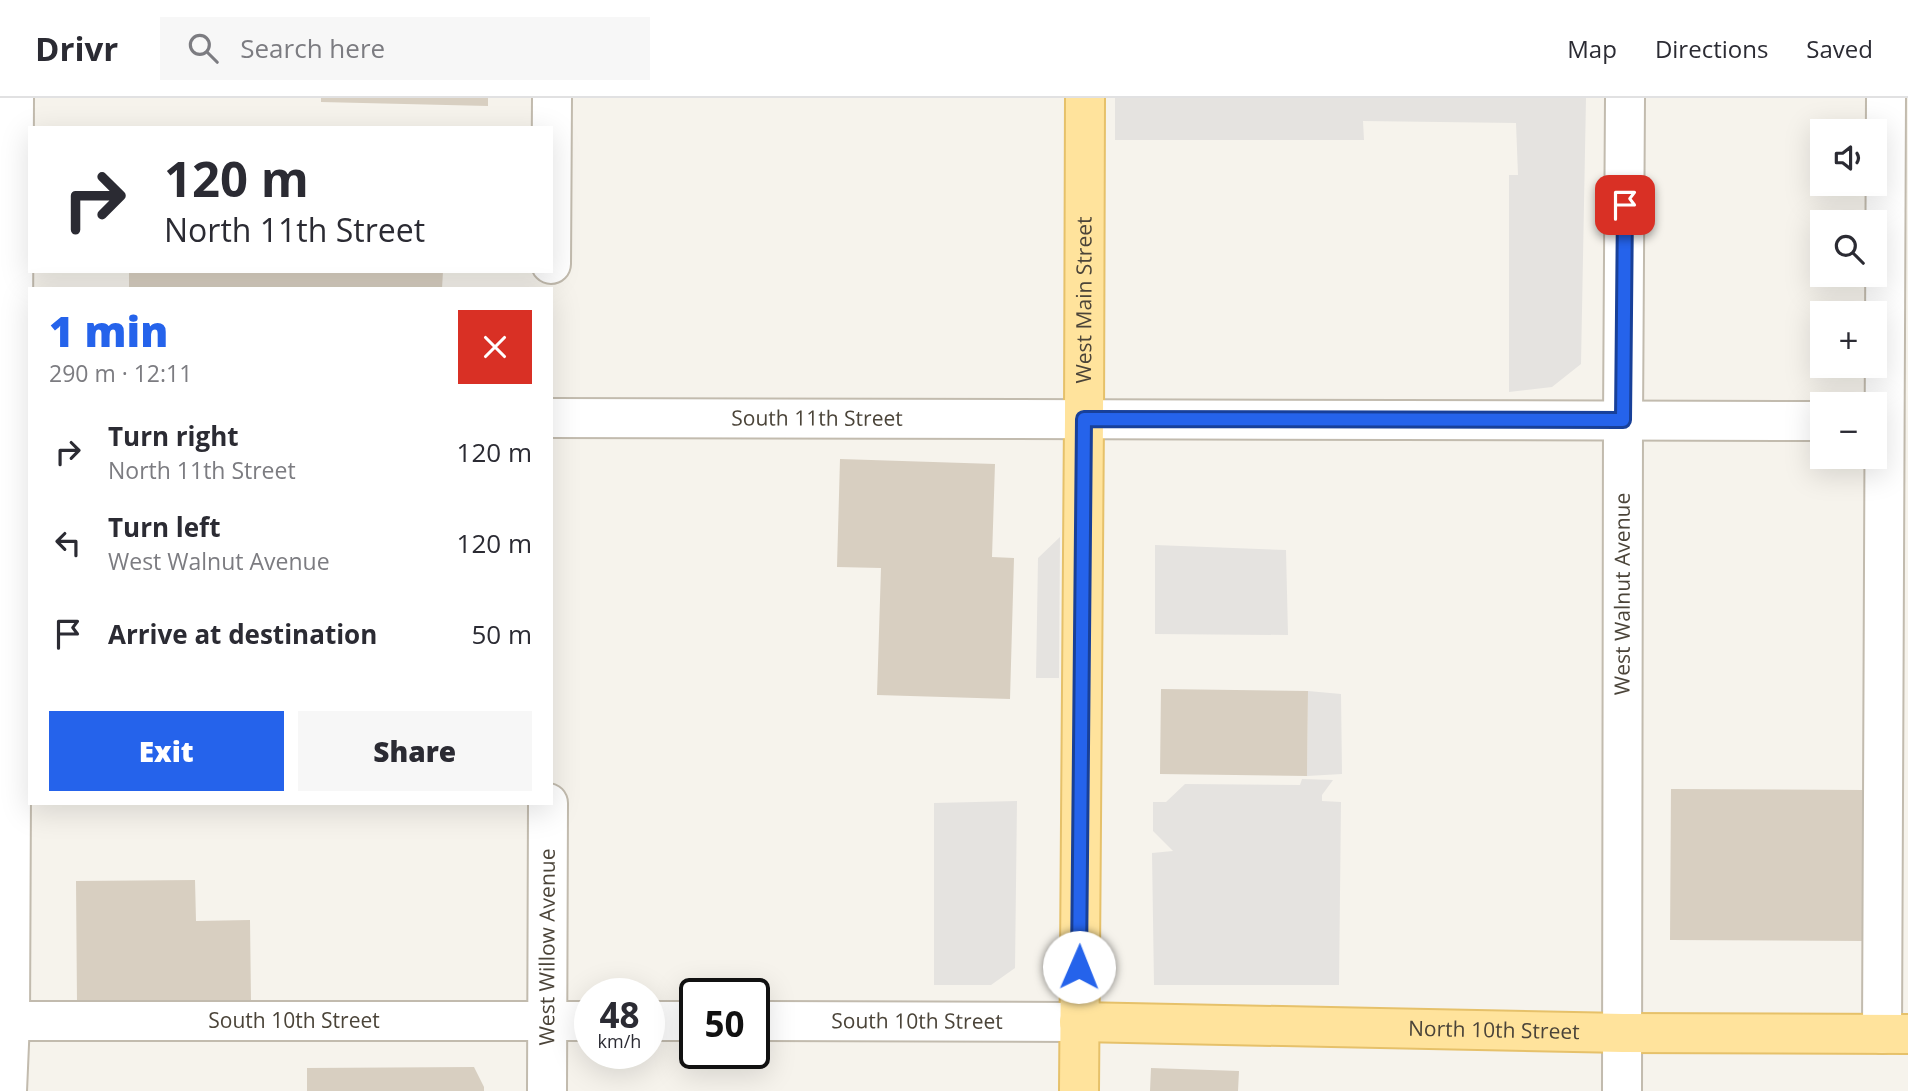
<!DOCTYPE html>
<html lang="en">
<head>
<meta charset="utf-8">
<style>
	:root { --surface:#fff; --page:#f7f7f7; --text:#2b2b33; --muted:#7c7c81; --line:#e1e1e2; --accent:#2563eb }
	body { margin:0; font-family:"Open Sans",sans-serif; background:var(--page); color:var(--text); height:100vh; display:flex; flex-direction:column; font-size:26px; white-space:nowrap }
	* { box-sizing:border-box; margin:0 }
	p { font-size:23px; color:var(--muted) }
	.icon { flex:none; width:38px; height:38px; fill:none; stroke:currentColor; stroke-width:2; stroke-linecap:round; stroke-linejoin:round }
	.map { position:relative; flex:1; overflow:hidden }
	.drawer { position:absolute; left:28px; top:189px; width:525px; height:518px; display:flex; flex-direction:column; background:var(--surface); border-radius:0px; box-shadow:0 7px 28px #0002 }
	.drawer>* { flex:none }
	.banner { position:absolute; left:28px; top:28px; width:525px; height:147px; border-radius:0px; box-shadow:0 7px 28px #0002; background:#fff; color:var(--text); overflow:hidden }
	.fabs { position:absolute; left:1810px; top:21px; display:grid; gap:14px }
	.fabs a { display:grid; place-items:center; width:77px; height:77px; border-radius:0px; background:var(--surface); box-shadow:0 7px 28px #0002; font-size:35px }
	.speed { position:absolute; left:574px; top:880px; display:flex; gap:14px; font-size:35px; font-weight:700; text-align:center }
	.speed>* { display:grid; place-content:center; width:91px; height:91px; border-radius:50%; background:var(--surface); box-shadow:0 7px 28px #0002; line-height:1 }
	.speed small { font-size:18px; font-weight:400 }
	.speed .limit { border:4px solid #111; border-radius:10px; background:#fff; color:#111 }
	.pin { position:absolute; display:grid; place-items:center; width:60px; height:60px; color:#fff; margin:-30px; border-radius:14px; box-shadow:0 4px 10px #0006 }
	.me { position:absolute; width:77px; margin:-38px; rotate:1deg; stroke-linejoin:round; filter:drop-shadow(0 0 5px #0008) }
	.turn { display:flex; align-items:center; gap:24px; height:147px; padding:0 21px; font-size:32px }
	.turn .icon { width:91px; height:91px; stroke-width:2.5 }
	.turn b { display:block; font-size:49px; line-height:60px }
	.round { display:grid; place-items:center; flex:none; width:74px; height:74px; border-radius:0px; background:var(--page) }
	.headline { display:flex; align-items:center; justify-content:space-between; height:119px; padding:0 21px }
	h1 { font-size:42px; font-weight:800; line-height:52px; color:var(--accent) }
	.action { display:flex; gap:14px; margin-top:auto; padding:14px 21px }
	.action a { flex:1; height:80px; border-radius:0px; background:var(--accent); color:#fff; font-size:28px; font-weight:800; line-height:80px; text-align:center }
	.action a+a { background:var(--page); color:var(--text) }
	ul { padding:0; list-style:none }
	li { display:flex; align-items:center; gap:21px; height:91px; padding:0 21px }
	li div { flex:1 }
	li b { display:block; font-size:26px }
	li em { font-style:normal }
	header { display:flex; align-items:center; gap:42px; box-sizing:border-box; height:98px; padding:0 35px; background:var(--surface); border-bottom:2px solid var(--line) }
	header strong { font-size:33px }
	nav { display:flex; gap:38px; margin-inline-start:auto; font-size:24px }
	.search { width:490px; height:63px; background:var(--page); display:flex; align-items:center; gap:18px; box-sizing:border-box; padding:0 24px; border-radius:0px; color:var(--muted); font-size:26px }
	.map>svg:first-child { display:block }
	.parking { fill:#e5e3e0 }
	.building { fill:#d8cfc1 }
	.lines { fill:none; stroke-linecap:round; stroke-linejoin:round }
	.minor-casing { stroke:#c2bbae; stroke-width:42 }
	.major-casing { stroke:#e6c16a; stroke-width:42 }
	.minor { stroke:#fff; stroke-width:38 }
	.major { stroke:#ffe39c; stroke-width:38 }
	.route-casing { stroke:#184099; stroke-width:18 }
	.route { stroke:#2563eb; stroke-width:12 }
	.labels { text-anchor:middle; stroke-width:7; stroke-linejoin:round; paint-order:stroke }
	.street-label { font-size:21px; fill:#4b4439; stroke:#fff }
</style>
</head>
<body>
<header>
<strong>Drivr</strong>
<div class="search"><svg class="icon" aria-label="search" viewBox="0 0 24 24"><circle cx="10" cy="10" r="6"/><path d="M15 15l6 6"/></svg>Search here</div>
<nav><a>Map</a><a>Directions</a><a>Saved</a></nav>
</header>
<div class="map">
<svg width="1908" height="993" viewBox="0 0 1908 993">
	<rect width="100%" height="100%" fill="#f6f3ec"/>
	<path class="parking" d="M1115,0H1586L1581,266L1552,289L1509,294V77H1518L1516,25L1363,23L1364,42H1115Z
		M1060,439L1059,580H1036L1038,460Z
		M1155,447L1286,452L1288,537L1155,536Z
		M1308,593L1341,596L1342,676L1307,678Z
		M1302,681L1333,682L1322,697V703L1341,704L1339,887H1154L1152,755L1173,753L1153,733V704H1166L1185,686L1300,687Z
		M1017,703L1015,870L991,887H934V705Z"/>
	<path class="building" d="M321,0H488V8L321,4Z
		M129,173H443L442,191L129,190Z
		M840,361L995,366L992,459L1014,460L1010,601L877,597L881,470L837,469Z
		M1161,591L1308,593L1307,678L1160,676Z
		M1671,691L1864,692L1863,843L1670,842Z
		M195,782L196,823L250,822L251,903L77,905L76,783Z
		M474,969L484,989V993H307V970Z
		M1151,970L1239,973L1238,993H1150Z"/>
	<g class="lines">
		<g class="minor-casing">
			<g id="minor">
				<path d="M551,166L552,0"/>
				<path id="s1" d="M551,320L1822,323"/>
				<path id="s2" d="M0,923H590"/>
				<path d="M649,923H695"/>
				<path id="s3" d="M754,923L1079,924"/>
				<path d="M1882,936L1886,0"/>
				<path d="M7,993L10,923L14,0"/>
				<path id="s4" d="M547,993L548,705"/>
				<path id="s5" d="M1622,993L1623,322L1625,0"/>
			</g>
		</g>
		<g class="major-casing">
			<g id="major">
				<path id="s6" d="M1079,924L1623,935L1908,936"/>
				<path id="s7" d="M1079,993L1084,321L1085,0"/>
			</g>
		</g>
		<use href="#minor" class="minor"/>
		<use href="#major" class="major"/>
	</g>
	<g class="lines">
		<g class="route-casing">
			<path id="route" d="M1079,869L1084,321L1623,322L1625,107"/>
		</g>
		<use href="#route" class="route"/>
	</g>
	<g class="labels">
		<g class="street-label">
			<text dy="7" stroke="none"><textPath href="#s7" startOffset="791">West Main Street</textPath></text>
			<text dy="7" stroke="none"><textPath href="#s1" startOffset="266">South 11th Street</textPath></text>
			<text dy="7" stroke="none"><textPath href="#s5" startOffset="497">West Walnut Avenue</textPath></text>
			<text dy="7" stroke="none"><textPath href="#s4" startOffset="144">West Willow Avenue</textPath></text>
			<text dy="7" stroke="none"><textPath href="#s2" startOffset="294">South 10th Street</textPath></text>
			<text dy="7" stroke="none"><textPath href="#s3" startOffset="163">South 10th Street</textPath></text>
			<text dy="7" stroke="none"><textPath href="#s6" startOffset="415">North 10th Street</textPath></text>
		</g>
	</g>
</svg>
<div class="fabs">
<a><svg class="icon" aria-label="sound" viewBox="0 0 24 24"><path d="M4 9h4l5-4v14l-5-4H4zM17 9q2 3 0 6"/></svg></a>
<a><svg class="icon" aria-label="search" viewBox="0 0 24 24"><circle cx="10" cy="10" r="6"/><path d="M15 15l6 6"/></svg></a>
<a>+</a>
<a>−</a>
</div>
<div class="speed"><div>48<small>km/h</small></div><div class="limit">50</div></div>
<div class="pin" style="left:1625px;top:107px;background:#d93025"><svg class="icon" aria-label="arrive" viewBox="0 0 24 24"><path d="M6 21V4h12l-3 4 3 4H6"/></svg></div>
<svg class="me" style="left:1079px;top:869px" viewBox="-20 -20 40 40"><circle r="19" fill="#fff"/><path d="M0-13L10 11 0 6-10 11z" fill="#2563eb"/></svg>
<div class="banner">
<div class="turn"><svg class="icon" aria-label="right" viewBox="0 0 24 24"><path d="M7 20v-9h11M14 6l5 5-5 5"/></svg><div><b>120 m</b>North 11th Street</div></div>
</div>
<section class="drawer">
<div class="headline"><div><h1>1 min</h1><p>290 m · 12:11</p></div><a class="round" style="background:#d93025;color:#fff"><svg class="icon" aria-label="close" viewBox="0 0 24 24"><path d="M6 6l12 12M18 6L6 18"/></svg></a></div>
<ul>
<li><svg class="icon" aria-label="right" viewBox="0 0 24 24"><path d="M7 20v-9h11M14 6l5 5-5 5"/></svg><div><b>Turn right</b><p>North 11th Street</p></div><em>120 m</em></li>
<li><svg class="icon" aria-label="left" viewBox="0 0 24 24"><path d="M17 20v-9H6M10 6l-5 5 5 5"/></svg><div><b>Turn left</b><p>West Walnut Avenue</p></div><em>120 m</em></li>
<li><svg class="icon" aria-label="arrive" viewBox="0 0 24 24"><path d="M6 21V4h12l-3 4 3 4H6"/></svg><div><b>Arrive at destination</b></div><em>50 m</em></li>
</ul>
<div class="action"><a>Exit</a><a>Share</a></div>
</section>
</div>
</body>
</html>
